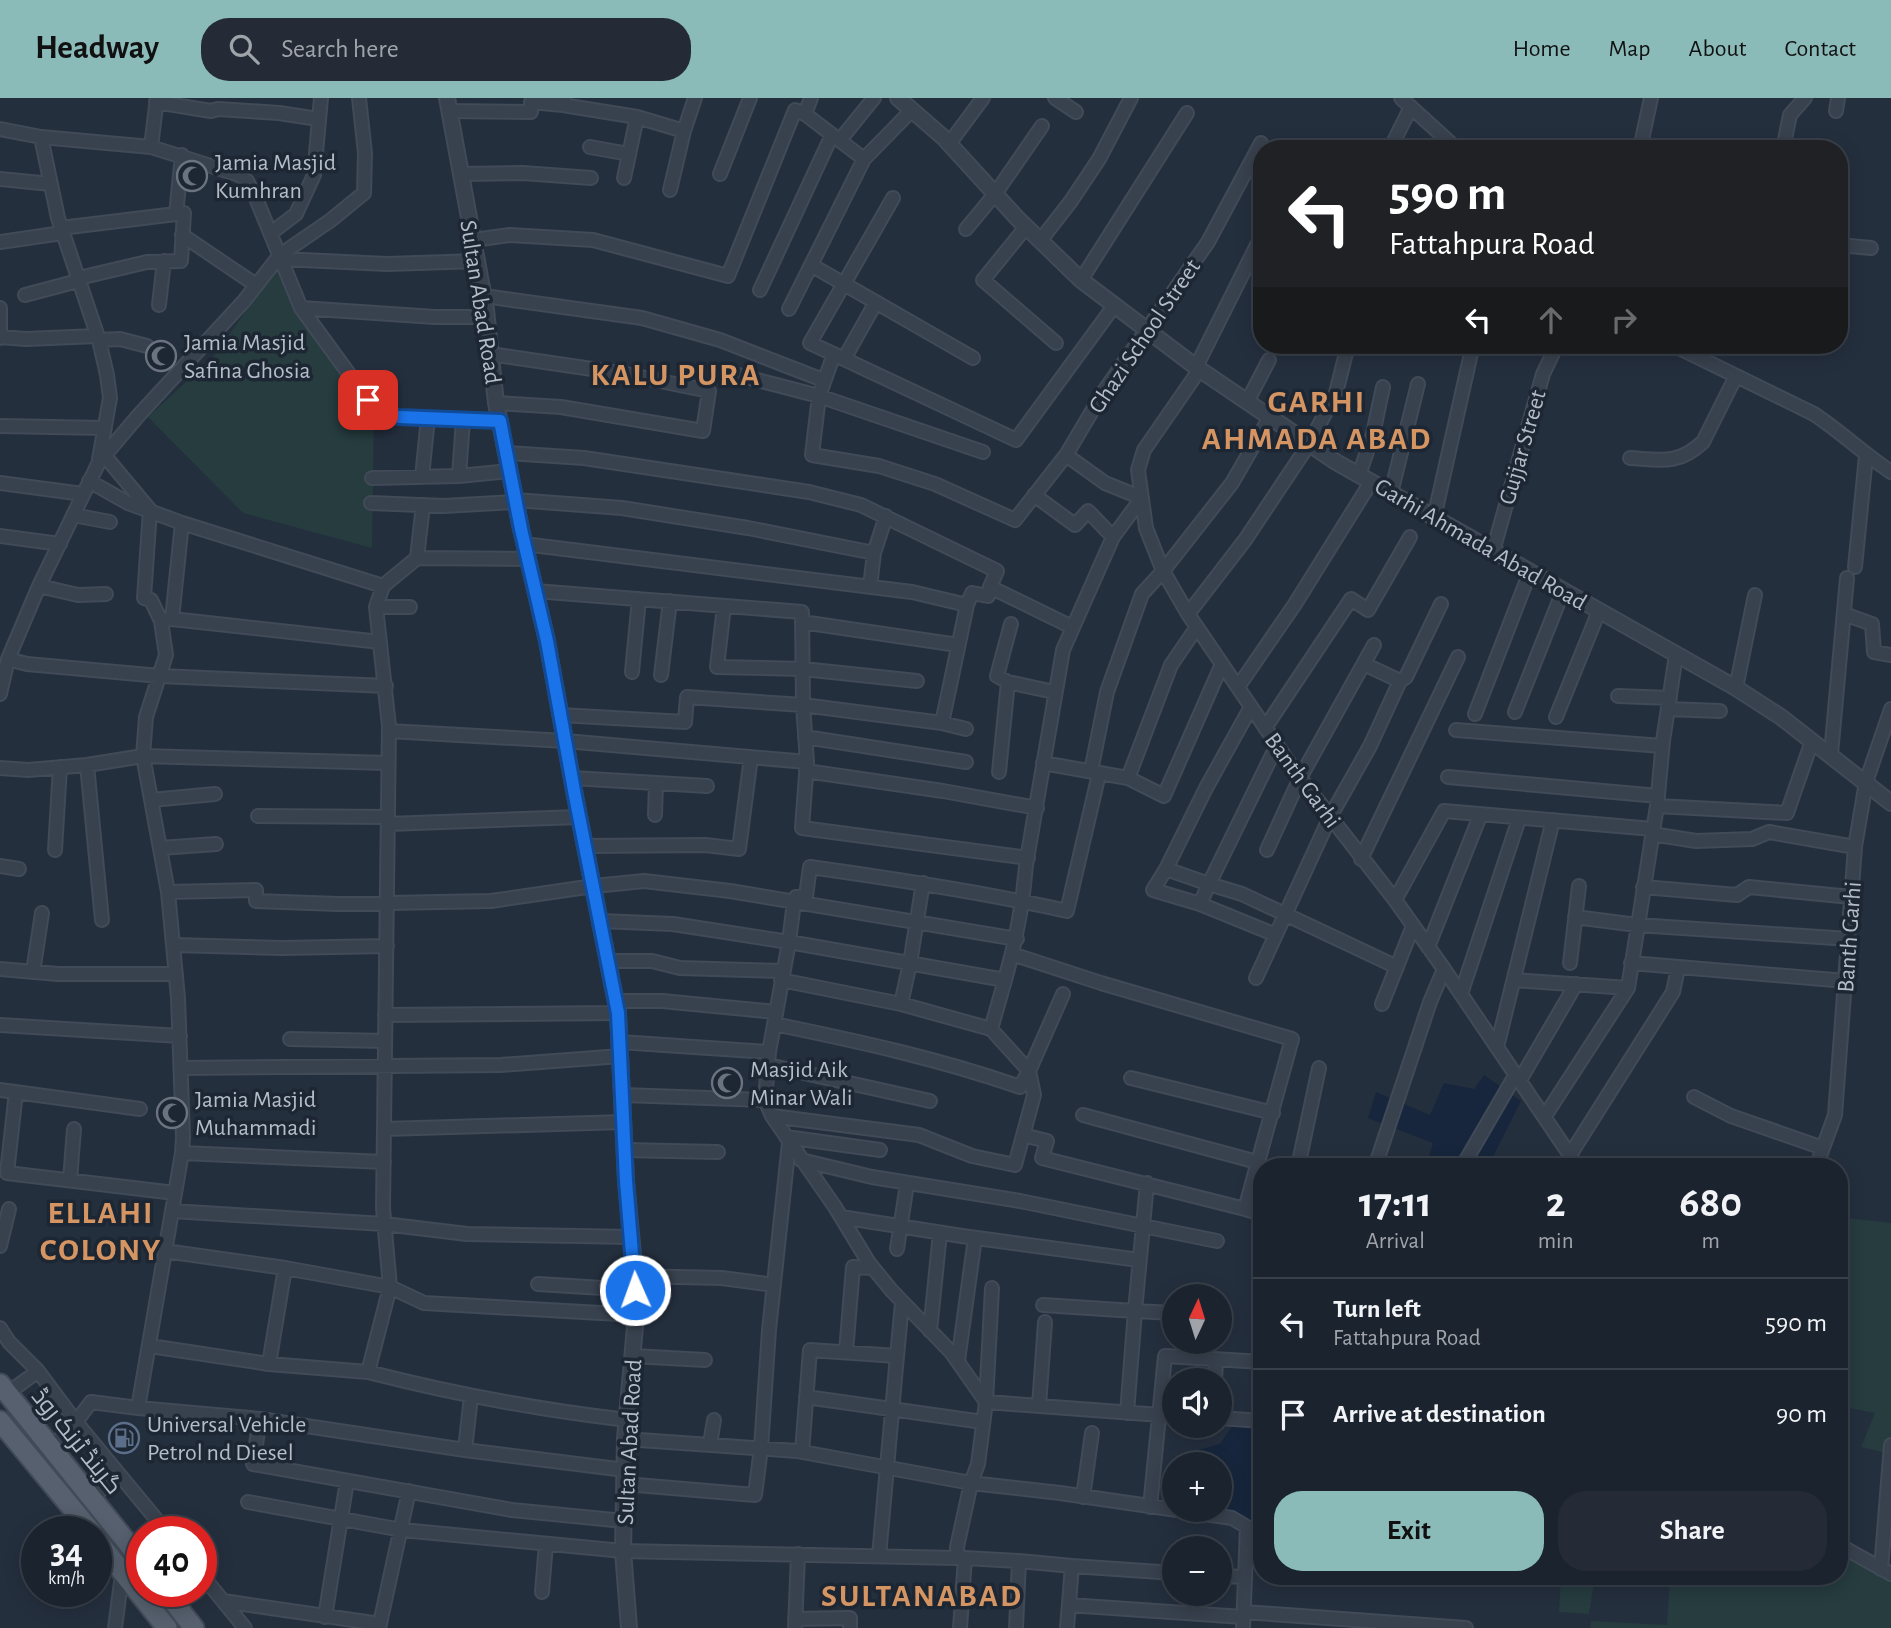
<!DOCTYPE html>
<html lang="en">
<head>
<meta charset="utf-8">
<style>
	:root { --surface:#1b232e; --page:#242b36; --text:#f1f3f6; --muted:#a0a4aa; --line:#39404a; --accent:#8bbbb9 }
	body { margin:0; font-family:"Alegreya Sans",Cairo,sans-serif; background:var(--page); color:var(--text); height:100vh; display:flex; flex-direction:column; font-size:26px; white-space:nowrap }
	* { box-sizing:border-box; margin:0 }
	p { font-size:23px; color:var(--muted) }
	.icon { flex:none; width:38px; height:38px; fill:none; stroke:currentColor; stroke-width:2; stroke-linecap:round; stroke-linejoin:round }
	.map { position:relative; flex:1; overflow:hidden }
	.sheet { position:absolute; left:1253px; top:1060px; width:595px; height:427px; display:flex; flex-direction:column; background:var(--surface); border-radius:28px; box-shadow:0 4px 18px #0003,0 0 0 2px var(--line) }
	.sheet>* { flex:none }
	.hud { position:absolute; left:1253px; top:42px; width:595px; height:214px; border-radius:28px; box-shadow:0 4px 18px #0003,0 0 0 2px var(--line); background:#202124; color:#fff; overflow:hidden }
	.needle { width:46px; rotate:4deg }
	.buttons { position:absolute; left:1162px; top:1186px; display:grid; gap:14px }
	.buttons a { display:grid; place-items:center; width:70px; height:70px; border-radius:50%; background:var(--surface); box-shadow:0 4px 18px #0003,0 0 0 2px var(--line); font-size:35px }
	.speed { position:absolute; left:21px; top:1418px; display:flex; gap:14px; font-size:35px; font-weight:700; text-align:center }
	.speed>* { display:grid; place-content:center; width:91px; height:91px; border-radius:50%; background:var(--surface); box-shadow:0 4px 18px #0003,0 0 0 2px var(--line); line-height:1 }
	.speed small { font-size:18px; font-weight:400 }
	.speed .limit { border:10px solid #d22; background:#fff; color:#111 }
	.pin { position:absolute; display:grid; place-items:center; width:60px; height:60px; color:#fff; margin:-30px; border-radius:14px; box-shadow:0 4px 10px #0006 }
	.me { position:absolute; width:77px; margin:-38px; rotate:358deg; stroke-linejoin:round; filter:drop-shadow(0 0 5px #0008) }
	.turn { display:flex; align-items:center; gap:24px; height:147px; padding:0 21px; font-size:32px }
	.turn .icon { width:91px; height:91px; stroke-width:2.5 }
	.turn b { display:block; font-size:49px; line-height:60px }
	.lanes { display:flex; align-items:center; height:66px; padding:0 21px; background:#0003; justify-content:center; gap:35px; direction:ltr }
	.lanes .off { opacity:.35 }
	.eta { display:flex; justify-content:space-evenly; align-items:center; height:119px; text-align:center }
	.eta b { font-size:42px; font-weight:700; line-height:49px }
	.button { display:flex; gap:14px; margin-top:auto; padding:14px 21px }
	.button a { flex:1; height:80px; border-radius:28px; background:var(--accent); color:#111; font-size:28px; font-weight:700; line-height:80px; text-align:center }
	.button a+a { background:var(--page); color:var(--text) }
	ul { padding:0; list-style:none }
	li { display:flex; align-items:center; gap:21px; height:91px; padding:0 21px; border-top:2px solid var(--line) }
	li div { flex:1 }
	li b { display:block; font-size:26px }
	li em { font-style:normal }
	header { display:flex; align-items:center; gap:42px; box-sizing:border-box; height:98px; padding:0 35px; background:var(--accent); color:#111 }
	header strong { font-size:33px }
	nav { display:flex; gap:38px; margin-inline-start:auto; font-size:24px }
	.search { width:490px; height:63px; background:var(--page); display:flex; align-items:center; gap:18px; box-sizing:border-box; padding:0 24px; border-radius:28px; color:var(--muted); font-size:26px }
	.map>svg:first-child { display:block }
	.green { fill:#263c3f }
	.water { fill:#17263c }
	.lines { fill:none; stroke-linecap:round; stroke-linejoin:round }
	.minor-casing { stroke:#414a57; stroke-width:16 }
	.tertiary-casing { stroke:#414a57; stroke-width:18 }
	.primary-casing { stroke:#414a57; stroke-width:23 }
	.minor { stroke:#38414e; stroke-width:12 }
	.tertiary { stroke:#38414e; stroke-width:14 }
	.primary { stroke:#56606e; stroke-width:19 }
	.route-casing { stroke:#114b97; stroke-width:18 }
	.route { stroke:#1a73e8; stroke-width:12 }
	.labels { text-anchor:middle; stroke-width:7; stroke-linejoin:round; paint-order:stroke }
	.poi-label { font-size:24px; fill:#b4bcc9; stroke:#1d2633; text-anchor:start }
	.street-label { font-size:24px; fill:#b4bcc9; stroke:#1d2633 }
	.district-label { font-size:32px; font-weight:bold; letter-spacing:2px; fill:#d59563; stroke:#1d2633 }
</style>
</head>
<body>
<header>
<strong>Headway</strong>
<div class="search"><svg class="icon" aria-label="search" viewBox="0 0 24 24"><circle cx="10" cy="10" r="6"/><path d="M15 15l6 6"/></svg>Search here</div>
<nav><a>Home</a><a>Map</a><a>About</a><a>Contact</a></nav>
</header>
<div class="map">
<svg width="1891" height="1530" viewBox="0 0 1891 1530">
	<rect width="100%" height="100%" fill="#242f3e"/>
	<path class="green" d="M278,168L293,210L374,317L372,450L243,415L148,319L213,259Z
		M1839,1119L1891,1125V1356L1861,1349L1875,1315L1839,1308Z
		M1839,1456L1891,1483V1530H1590L1591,1523L1667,1527L1670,1479H1839Z
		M1561,1479H1595L1589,1516L1559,1514Z"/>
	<path class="water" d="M1484,977L1521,1003L1488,1069H1426L1433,1045L1368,1020L1376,994L1430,1017L1444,985L1474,991Z
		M1262,1324V1425L1212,1412H1220V1367H1178V1358L1220,1346L1233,1327Z"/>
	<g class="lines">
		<g class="minor-casing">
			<path id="minor" d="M1055,0L1076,14
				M1401,0L1457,51
				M156,4L211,13L218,11L279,15L318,21
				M563,7L637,19L684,33L670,92
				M449,13L531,14V4L563,7L564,1
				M1836,13L1838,0
				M805,16L864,61
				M0,31L41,39L151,49L239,77L247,83L255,98L301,210L368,302L381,315L399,319L500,323
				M684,33L695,0
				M41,39L58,120L99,242L107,277L110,300L99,361
				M840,42L874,0
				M949,46L983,0
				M151,49L157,0
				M590,49L629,56
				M1390,51L1411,9
				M1640,51L1651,0
				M1783,51L1790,17L1805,0
				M460,76L523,75L591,80
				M720,76L750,0
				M624,80L637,19
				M0,81L51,86
				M893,100L810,245L1016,342L1114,208
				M1026,129L983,182L1056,245
				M61,130L176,116
				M966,131L995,96L1042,28
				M271,135L296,116L314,77L321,0
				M182,137L256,187
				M474,142L510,137L593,142L728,178L795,12L805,16L811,0
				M1040,143L1071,103L1099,61L1131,0
				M0,144L62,135
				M1839,147L1871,150
				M282,161L387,166L478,163
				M811,167L973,260
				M1081,182L1187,15
				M760,192L832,37
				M25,197L74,184L79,180L147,164L181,163L184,115L176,116L182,57
				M484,198L642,220L720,242L823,282
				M159,207L164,163
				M0,210V240
				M301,210L435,219H487
				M789,211L864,61L912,12
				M0,239L26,241L97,238
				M99,242L120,241L147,248
				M1673,247L1814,316C1841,334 1864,356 1891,374
				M490,256L626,276L709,293L703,333L561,309L496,305
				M834,256L819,298L812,357L879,368L935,386L1015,422L1066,357L1104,293L1208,144L1261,45
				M844,261L876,204
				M1196,269L1262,137
				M1200,271L1144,352L1138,372L1146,430L1163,473L1188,516L1294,672L1395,802L1444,871L1578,1069
				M723,273L819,298L983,354
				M1247,304L1269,262
				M0,328L105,330
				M507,355L584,360L809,394L861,407L997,473L990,489L1072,529
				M1066,357L1105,385L1142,400L1113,439L1063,552L1026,767C1023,807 1016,843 1005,882L789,844L794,804L796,799L806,798L810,769C896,781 982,794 1067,813L1099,676
				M1630,360C1662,362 1678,367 1703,344L1736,278
				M1359,377L1373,336L1383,289
				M459,378L463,322
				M422,379L428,320
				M372,380L459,378L510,373
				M89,383L128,405L182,425L383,488
				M0,385L83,396
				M1391,395L1418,286
				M1034,397L1075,427L1088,413L1113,439
				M515,402L622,410L748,430L874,455L886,418
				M371,405L444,408L516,404
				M73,417L110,424
				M1434,420L1472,251
				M0,438L60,446
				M524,446L912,494L967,507L942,625L803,607L802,514L535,493
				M1493,453L1543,276L1557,247
				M417,460L423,407
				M1855,469L1866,358
				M39,488L78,497L106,496
				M870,489L874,455
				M967,507L972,495L988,498L990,489
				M724,508L717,569L803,571L917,583
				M376,509H410
				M1188,516L1245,442L1309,346L1336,295L1348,247
				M1844,516L1872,526L1874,554L1891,557
				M172,521L380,544
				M165,522L172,521L182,425
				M802,524L958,547
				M1011,526L997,578L1008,584L1054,594
				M1197,529L1171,567L1128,680L1164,698L1222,566
				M8,561L27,566L160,578L386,588
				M1364,566L1400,583
				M632,574L639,501
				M661,577L670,503
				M1238,589L1295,506L1371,384
				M1736,590L1755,497
				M0,596L8,561L39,488L99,364L138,318L244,203L280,157L331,122L364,95L365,55L359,0
				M1618,598L1670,600
				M1251,609L1206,690L1166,771L1209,786L1200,806L1276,837
				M1668,611L1720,613
				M1515,614L1563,493
				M1475,616L1530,474
				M1556,619L1599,513
				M942,625L966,631
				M1265,630L1351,501L1368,512L1410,439
				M1456,632L1662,648
				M389,633L565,643L807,664L803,607L687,599L685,624L560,617
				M805,639L966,664
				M1277,647L1209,786L1242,796L1397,869
				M1831,656L1847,480
				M807,664L802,730L1028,760
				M1043,665L1128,680
				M87,667L102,822
				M0,670L28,672L87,667L143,658L388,665
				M806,673L943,693L1037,710
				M1091,673L1107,594L1142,496L1163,473L1232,385L1270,319
				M999,674L1008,584
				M1448,679L1658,698
				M572,680L707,688
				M151,702L215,696
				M1657,708L1787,715L1812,643
				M655,717L656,685
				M258,718L388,719
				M388,726L579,719
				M1652,736L1696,743L1752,741L1769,734L1855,749
				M586,748L705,747L739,751L751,659
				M160,750L216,746
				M55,752L60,669
				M1267,752L1300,680L1374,547
				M1361,761L1458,559
				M0,768L19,771
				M1166,771L1153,792L1200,806
				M1643,789L1737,797L1749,789L1851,799
				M168,794L256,792V803L338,806L491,803L594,788L644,783L730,793L1017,841
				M1395,802L1444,713L1653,731
				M1575,819L1637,827L1849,841
				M601,823L673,826L789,844L769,954L765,1002
				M173,847L281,850L387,848
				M1428,849L1480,718
				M1012,856L1101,885L1292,941L1245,1111L1042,1060L1047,1043L1023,1037
				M608,863H652L680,870L783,873
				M1570,865L1579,788
				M1631,865L1846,883
				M0,871L58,876H176
				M33,874L42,815
				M1256,880L1330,719L1370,648L1400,583L1406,579L1441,506
				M1514,882L1628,890
				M1461,896L1519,721
				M616,903H662L776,914
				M901,906L910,865L923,785
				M1382,906L1413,828
				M385,917L618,915
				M774,926C857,943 940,961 1020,989L1029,973L991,931L901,906L781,882
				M0,927L180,938
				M991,931L1005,882
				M290,941L385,943
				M620,944L769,954
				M1497,949L1553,722
				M768,967L930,1003
				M181,970L501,967L621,958
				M1131,980L1273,1015
				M1520,982L1576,886
				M0,992L140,1011
				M16,994L7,1075L175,1095
				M623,997L765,1002L772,1018L835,1109L869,1165L892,1193L951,1254L986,1304L978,1366L971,1385L1060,1395L1232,1420L1247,1429L1243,1530
				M1694,999L1731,1018L1823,1050
				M1083,1017L1257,1064
				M772,1018L919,1037L972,1058L1015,1067L1034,997L1029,973L1063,896
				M1545,1018L1628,890L1657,708L1663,643L1676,557
				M384,1031L624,1024
				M786,1039L880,1052
				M625,1052L718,1054
				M182,1055L384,1064
				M1570,1057L1673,894L1678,870
				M801,1062L872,1079L1020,1103L1217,1143
				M1298,1069L1319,970
				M1375,1069L1430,904L1444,871
				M1462,1069L1516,976
				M1816,1069L1835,1017L1855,749L1866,684L1891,611
				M70,1082L74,1031
				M1147,1085L1135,1213L1174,1215
				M1245,1111L1262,1116
				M172,1113L384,1126L467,1136L631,1139
				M841,1119L962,1138L1139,1162
				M0,1148L9,1111
				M897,1151L907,1086
				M165,1153L285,1170L390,1189L424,1205L636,1217
				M634,1178L722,1180L774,1187
				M538,1186L635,1192
				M992,1190L986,1304L1174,1318
				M1043,1207L1135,1213L1127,1315
				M0,1230L9,1244L38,1273L76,1324L166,1433
				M930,1233L940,1135
				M150,1248L269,1266L285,1170
				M846,1254L853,1169L873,1170
				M633,1258L705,1262
				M958,1263L975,1140
				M269,1266L368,1274L390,1189L383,1110L389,628L376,509L383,488L417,460L528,461
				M368,1274C454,1296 540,1312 627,1322
				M1215,1283L1216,1262
				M8,1295L38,1273
				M806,1299L983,1324
				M1039,1308L1045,1224
				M138,1310L260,1321L253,1366L512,1412L624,1423
				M1220,1320L1262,1323
				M260,1321L465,1352L625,1372
				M625,1341L797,1353L971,1385L957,1449L958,1460H965L960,1530
				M710,1346L714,1322
				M52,1349L76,1324L91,1304L138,1310L182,1055L183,1039L178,900L168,794L143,658L146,619L166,557L161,523L151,502L144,500L150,412L104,357
				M465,1352L471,1298
				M802,1354L810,1252L897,1258L902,1205
				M625,1386L755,1397L761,1350L769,1232L789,1045
				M1083,1399L1092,1335
				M92,1400L118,1376
				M248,1404L402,1432L623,1453L958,1460
				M1150,1409L1165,1258L1262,1264
				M1839,1447L1891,1476
				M879,1458L897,1258
				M965,1460L1019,1463L1016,1530
				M1019,1463L1072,1468
				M1881,1471L1891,1347
				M201,1476L245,1530
				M1220,1478L1245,1479
				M542,1494L546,1446
				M223,1503L380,1526
				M1069,1507L1243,1519
				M1244,1514L1466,1530
				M325,1519L347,1383
				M795,1521L850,1520V1530
				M115,1530L122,1476
				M379,1530L409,1393
				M795,1530L798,1456
				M1067,1530L1072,1468L1174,1475"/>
		</g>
		<g class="tertiary-casing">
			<path id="tertiary" d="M447,0L486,212L496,305L521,431L547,543L575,698L618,915L626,1083L634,1167L636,1217L625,1341L623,1453L629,1530
				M898,0L944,40L1017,120L1081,182L1196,269L1336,364L1736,590L1781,619L1891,705"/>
		</g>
		<g class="primary-casing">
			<path id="primary" d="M0,1286L142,1463
				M0,1323L91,1433
				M96,1441L167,1530
				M165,1493L194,1530"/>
		</g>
		<use href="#minor" class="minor"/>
		<use href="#tertiary" class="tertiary"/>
		<use href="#primary" class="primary"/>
	</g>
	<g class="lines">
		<g class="route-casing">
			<path id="route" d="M368,302L381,315L399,319L500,323L521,431L547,543L575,698L618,915L626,1083L635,1192"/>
		</g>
		<use href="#route" class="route"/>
	</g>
	<defs>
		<g id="mosque-ring" transform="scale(1.575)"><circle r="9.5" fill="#1d2633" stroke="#6b7280" stroke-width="1.5"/><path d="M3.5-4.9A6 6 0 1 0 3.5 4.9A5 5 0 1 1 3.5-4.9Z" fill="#6b7280"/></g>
		<g id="fuel-ring" transform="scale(1.575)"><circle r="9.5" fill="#1d2633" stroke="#5c6f8a" stroke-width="1.5"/><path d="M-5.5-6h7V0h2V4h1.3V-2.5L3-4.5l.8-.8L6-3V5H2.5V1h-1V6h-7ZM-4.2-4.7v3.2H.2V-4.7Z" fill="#5c6f8a"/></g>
	</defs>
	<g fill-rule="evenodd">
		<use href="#mosque-ring" x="192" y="78"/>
		<use href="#mosque-ring" x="161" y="258"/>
		<use href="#mosque-ring" x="727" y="985"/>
		<use href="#mosque-ring" x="172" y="1015"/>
		<use href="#fuel-ring" x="124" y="1340"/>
	</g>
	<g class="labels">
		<g class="poi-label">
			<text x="215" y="72">Jamia Masjid<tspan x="215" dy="28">Kumhran</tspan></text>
			<text x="184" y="252">Jamia Masjid<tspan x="184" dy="28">Safina Ghosia</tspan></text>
			<text x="750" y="979">Masjid Aik<tspan x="750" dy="28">Minar Wali</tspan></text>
			<text x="195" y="1009">Jamia Masjid<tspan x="195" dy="28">Muhammadi</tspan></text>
			<text x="147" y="1334">Universal Vehicle<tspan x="147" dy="28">Petrol nd Diesel</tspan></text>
		</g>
		<g class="street-label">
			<text transform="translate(481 204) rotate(81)" y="8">Sultan Abad Road</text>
			<text transform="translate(1144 238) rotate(-56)" y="8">Ghazi School Street</text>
			<text transform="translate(1522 349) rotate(-74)" y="8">Gujjar Street</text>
			<text transform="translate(1481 446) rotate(30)" y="8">Garhi Ahmada Abad Road</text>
			<text transform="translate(1303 682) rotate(54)" y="8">Banth Garhi</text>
			<text transform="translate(1849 839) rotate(-86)" y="8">Banth Garhi</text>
			<text transform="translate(77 1343) rotate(51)" y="8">گرینڈ ٹرنک روڈ</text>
			<text transform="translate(629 1344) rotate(-87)" y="8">Sultan Abad Road</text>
		</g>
		<g class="district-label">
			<text x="676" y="287">KALU PURA</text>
			<text x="1317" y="314">GARHI<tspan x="1317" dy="37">AHMADA ABAD</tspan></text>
			<text x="101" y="1125">ELLAHI<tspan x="101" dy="37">COLONY</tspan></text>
			<text x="922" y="1508">SULTANABAD</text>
		</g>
	</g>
</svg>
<div class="buttons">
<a><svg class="needle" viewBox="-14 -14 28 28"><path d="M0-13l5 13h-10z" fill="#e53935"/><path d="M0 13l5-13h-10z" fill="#a0a4aa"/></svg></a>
<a><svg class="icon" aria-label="sound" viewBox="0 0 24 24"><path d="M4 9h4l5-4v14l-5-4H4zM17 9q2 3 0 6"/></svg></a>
<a>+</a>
<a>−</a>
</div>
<div class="speed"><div>34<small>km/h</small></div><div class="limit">40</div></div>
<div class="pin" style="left:368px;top:302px;background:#d93025"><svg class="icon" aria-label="arrive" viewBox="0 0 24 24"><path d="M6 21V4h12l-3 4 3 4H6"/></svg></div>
<svg class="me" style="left:635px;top:1192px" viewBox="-20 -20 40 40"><circle r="17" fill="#1a73e8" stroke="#fff" stroke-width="3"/><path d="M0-11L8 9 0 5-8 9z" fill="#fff"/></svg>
<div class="hud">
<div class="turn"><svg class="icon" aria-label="left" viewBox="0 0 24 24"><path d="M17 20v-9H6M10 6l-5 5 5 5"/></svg><div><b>590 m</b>Fattahpura Road</div></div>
<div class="lanes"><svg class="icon" aria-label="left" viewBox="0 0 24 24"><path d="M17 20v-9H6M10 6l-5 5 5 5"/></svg><svg class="icon off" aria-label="ahead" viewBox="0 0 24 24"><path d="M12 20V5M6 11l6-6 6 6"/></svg><svg class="icon off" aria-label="right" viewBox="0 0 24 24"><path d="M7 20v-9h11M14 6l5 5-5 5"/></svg></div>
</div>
<section class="sheet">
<div class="eta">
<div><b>17:11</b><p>Arrival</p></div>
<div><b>2</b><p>min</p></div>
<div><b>680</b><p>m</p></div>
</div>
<ul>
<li><svg class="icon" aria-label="left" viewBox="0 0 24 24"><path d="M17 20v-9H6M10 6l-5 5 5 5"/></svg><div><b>Turn left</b><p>Fattahpura Road</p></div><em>590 m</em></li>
<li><svg class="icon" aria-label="arrive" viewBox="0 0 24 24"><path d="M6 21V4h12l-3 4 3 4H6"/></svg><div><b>Arrive at destination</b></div><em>90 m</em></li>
</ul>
<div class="button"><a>Exit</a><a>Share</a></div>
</section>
</div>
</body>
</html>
